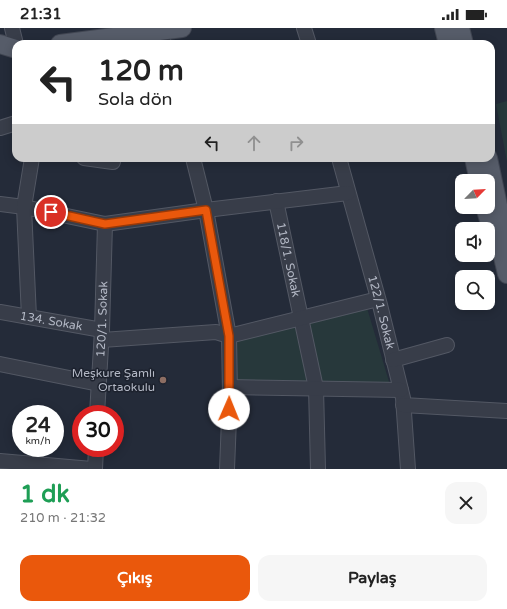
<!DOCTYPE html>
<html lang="tr">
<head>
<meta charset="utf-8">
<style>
	:root { --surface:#fff; --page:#f6f6f6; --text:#222; --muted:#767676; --accent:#ea580c }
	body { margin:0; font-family:"Varela Round",sans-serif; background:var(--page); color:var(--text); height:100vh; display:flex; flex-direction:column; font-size:15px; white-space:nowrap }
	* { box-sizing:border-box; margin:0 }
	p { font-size:13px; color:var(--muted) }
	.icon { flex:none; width:22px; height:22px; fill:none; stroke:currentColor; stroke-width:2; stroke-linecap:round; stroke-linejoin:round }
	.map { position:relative; height:441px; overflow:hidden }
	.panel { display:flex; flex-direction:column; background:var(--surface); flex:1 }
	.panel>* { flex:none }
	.guide { position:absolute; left:12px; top:12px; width:483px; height:122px; border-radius:12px; box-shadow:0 2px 10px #0003; background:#fff; color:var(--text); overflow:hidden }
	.needle { width:26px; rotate:66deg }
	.buttons { position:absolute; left:455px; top:146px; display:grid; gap:8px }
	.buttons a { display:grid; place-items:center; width:40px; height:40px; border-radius:8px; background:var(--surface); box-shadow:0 2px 10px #0003; font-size:20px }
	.speed { position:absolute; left:12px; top:377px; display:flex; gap:8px; font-size:20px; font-weight:700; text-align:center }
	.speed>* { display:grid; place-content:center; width:52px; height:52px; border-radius:50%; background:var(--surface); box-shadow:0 2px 10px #0003; line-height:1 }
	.speed small { font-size:10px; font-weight:400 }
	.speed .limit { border:6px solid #d22; background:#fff; color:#111 }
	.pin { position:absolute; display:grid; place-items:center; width:34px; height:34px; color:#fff; margin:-17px; border:2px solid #fff; border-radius:50%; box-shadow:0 1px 4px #0007 }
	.me { position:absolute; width:44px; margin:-22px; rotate:1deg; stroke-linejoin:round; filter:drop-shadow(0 0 3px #0008) }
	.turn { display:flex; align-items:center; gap:14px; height:84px; padding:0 20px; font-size:18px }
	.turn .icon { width:52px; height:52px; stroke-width:2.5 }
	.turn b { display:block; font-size:28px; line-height:34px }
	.lanes { display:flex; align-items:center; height:38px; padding:0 20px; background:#0003; justify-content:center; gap:20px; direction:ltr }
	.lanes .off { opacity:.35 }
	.round { display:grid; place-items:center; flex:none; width:42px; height:42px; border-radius:12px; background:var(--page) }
	.headline { display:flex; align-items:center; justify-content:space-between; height:68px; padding:0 20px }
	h1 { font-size:24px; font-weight:700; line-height:30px; color:#1e9e55 }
	.cta { display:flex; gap:8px; margin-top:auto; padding:8px 20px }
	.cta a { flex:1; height:46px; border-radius:12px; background:var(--accent); color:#fff; font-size:16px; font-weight:700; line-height:46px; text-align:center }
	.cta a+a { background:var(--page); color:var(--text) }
	.status { display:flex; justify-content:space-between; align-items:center; height:28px; padding:0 20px; background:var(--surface); direction:ltr }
	.status svg { height:11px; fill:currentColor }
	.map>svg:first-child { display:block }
	.green { fill:#27383b }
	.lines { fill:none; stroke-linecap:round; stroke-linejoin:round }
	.minor-casing { stroke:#535864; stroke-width:16 }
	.major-casing { stroke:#414652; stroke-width:20 }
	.minor { stroke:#383d49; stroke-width:14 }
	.major { stroke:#565c69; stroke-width:18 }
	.route-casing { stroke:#983908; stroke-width:10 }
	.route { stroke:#ea580c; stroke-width:7 }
	.education-dot { fill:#8d6e63; stroke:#1d222e; stroke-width:1.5 }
	.labels { text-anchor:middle; stroke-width:3; stroke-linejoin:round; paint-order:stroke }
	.street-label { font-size:12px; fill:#b3b8c5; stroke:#1d222e }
	.poi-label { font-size:12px; fill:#b3b8c5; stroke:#1d222e; text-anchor:end }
</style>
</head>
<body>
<div class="status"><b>21:31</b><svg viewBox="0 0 49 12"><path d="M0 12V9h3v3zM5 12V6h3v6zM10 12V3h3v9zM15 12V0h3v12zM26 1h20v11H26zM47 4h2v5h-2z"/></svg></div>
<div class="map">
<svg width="507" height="441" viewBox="0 0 507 441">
	<rect width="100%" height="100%" fill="#242b39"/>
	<path class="green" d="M507,73V134L496,76Z
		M367,280L390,357L236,355L233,312Z"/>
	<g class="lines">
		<g class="minor-casing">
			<g id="minor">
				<path d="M12,0L16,16"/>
				<path d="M160,0L164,16"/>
				<path d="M304,0L309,16"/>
				<path d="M0,100L16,95"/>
				<path d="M84,130L113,134L112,130"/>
				<path d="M193,130L206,182L229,308L230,366L227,441"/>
				<path id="s1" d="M339,130L380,277L403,370L408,441"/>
				<path id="s2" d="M276,173L316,360L318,441"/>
				<path d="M0,176L24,179L105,196L206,182L348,165"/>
				<path id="s3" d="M0,284L102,302"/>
				<path d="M29,289L24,179L32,130"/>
				<path d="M102,312L216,304L229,308L378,271"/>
				<path d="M393,332L447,317"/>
				<path d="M0,336L99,356"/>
				<path d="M230,359L401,362"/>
				<path d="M403,377L507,383"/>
				<path id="s4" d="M97,386L102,302L105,196"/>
				<path d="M0,433L92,441"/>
				<path d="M95,441L96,420"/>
			</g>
		</g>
		<g class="major-casing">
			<path id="major" d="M444,0L448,16
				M460,0L464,16
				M0,16L16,21
				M60,16L182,0
				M474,130L479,153
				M488,130L500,187L498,208
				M485,179L488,189L498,208L507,246"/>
		</g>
		<use href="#minor" class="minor"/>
		<use href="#major" class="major"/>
	</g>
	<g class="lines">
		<g class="route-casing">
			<path id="route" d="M51,184L105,196L206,182L229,308V381"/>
		</g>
		<use href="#route" class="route"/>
	</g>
	<circle class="education-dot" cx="163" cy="352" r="4"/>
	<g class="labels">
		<g class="street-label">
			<text dy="4" stroke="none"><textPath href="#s2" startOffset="60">118/1. Sokak</textPath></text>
			<text dy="4" stroke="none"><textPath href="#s1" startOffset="160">122/1. Sokak</textPath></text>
			<text dy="4" stroke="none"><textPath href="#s4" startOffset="95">120/1. Sokak</textPath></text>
			<text dy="4" stroke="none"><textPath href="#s3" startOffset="52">134. Sokak</textPath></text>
		</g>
		<g class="poi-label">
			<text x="155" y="349">Meşkure Şamlı<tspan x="155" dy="14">Ortaokulu</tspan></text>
		</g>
	</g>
</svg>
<div class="buttons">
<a><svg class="needle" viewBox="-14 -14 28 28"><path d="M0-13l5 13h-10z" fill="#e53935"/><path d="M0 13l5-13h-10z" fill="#767676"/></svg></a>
<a><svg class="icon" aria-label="sound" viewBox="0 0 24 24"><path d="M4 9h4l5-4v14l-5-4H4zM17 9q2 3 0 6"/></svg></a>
<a><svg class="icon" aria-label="search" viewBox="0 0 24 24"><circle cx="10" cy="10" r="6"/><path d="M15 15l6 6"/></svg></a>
</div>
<div class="speed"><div>24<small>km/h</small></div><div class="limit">30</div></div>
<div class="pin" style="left:51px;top:184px;background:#d93025"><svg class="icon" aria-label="arrive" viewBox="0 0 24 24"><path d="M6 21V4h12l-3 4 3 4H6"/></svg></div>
<svg class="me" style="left:229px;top:381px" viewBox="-20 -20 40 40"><circle r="19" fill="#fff"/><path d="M0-13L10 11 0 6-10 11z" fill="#ea580c"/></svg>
<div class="guide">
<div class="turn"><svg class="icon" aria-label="left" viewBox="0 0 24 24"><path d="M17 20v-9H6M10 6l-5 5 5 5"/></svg><div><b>120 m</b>Sola dön</div></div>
<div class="lanes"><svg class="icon" aria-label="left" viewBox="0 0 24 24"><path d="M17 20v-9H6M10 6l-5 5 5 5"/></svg><svg class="icon off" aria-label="ahead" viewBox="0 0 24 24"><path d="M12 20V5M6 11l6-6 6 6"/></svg><svg class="icon off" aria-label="right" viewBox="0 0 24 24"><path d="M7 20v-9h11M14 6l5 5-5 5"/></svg></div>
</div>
</div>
<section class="panel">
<div class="headline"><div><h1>1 dk</h1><p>210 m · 21:32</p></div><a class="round"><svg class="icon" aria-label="close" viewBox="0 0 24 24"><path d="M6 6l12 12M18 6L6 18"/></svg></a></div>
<div class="cta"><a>Çıkış</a><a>Paylaş</a></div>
</section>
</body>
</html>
